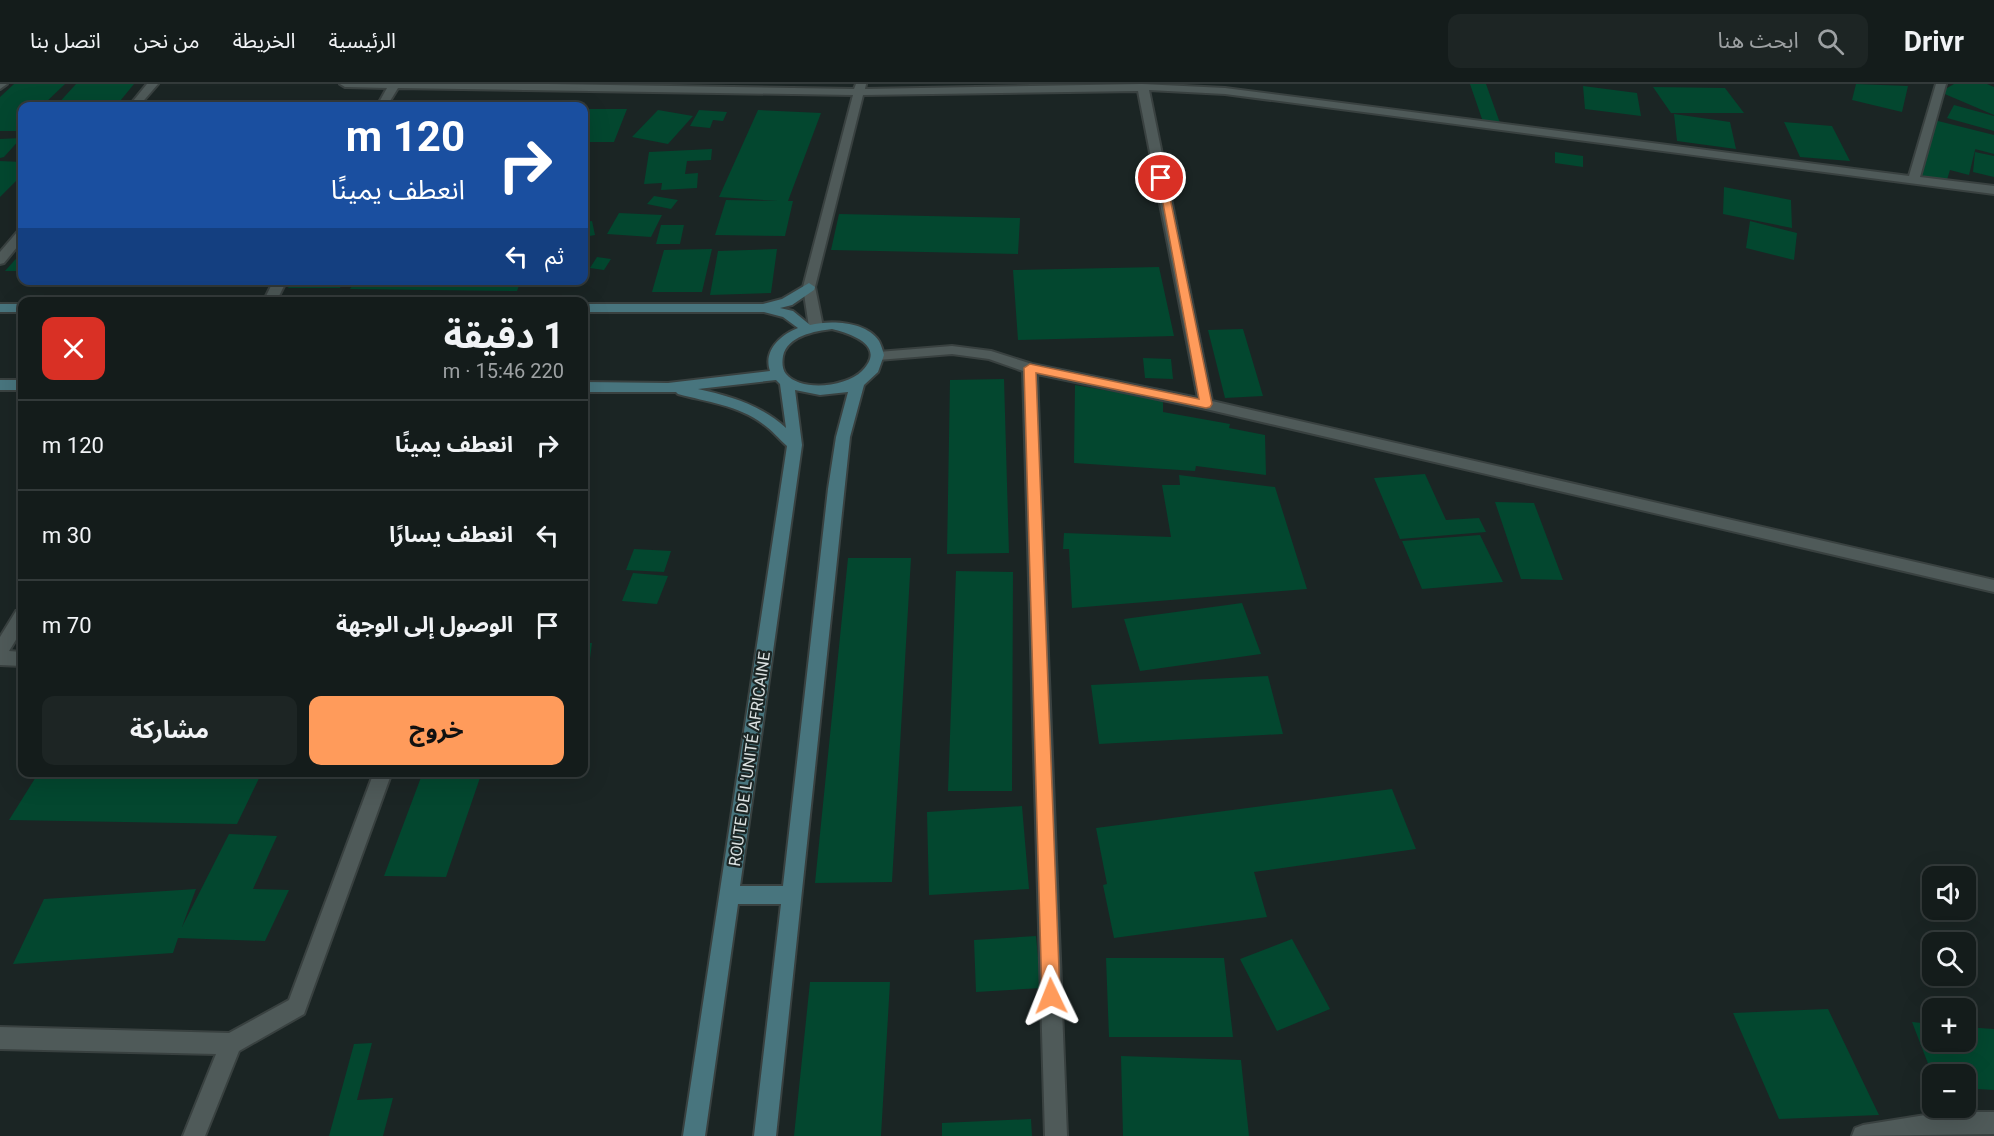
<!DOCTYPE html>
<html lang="ar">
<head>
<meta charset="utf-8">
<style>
	:root { --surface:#141c1b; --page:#1d2524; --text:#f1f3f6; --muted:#9da1a3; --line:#333a3a; --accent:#ff9b5b }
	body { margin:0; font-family:Roboto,"Noto Sans Arabic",sans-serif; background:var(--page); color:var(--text); direction:rtl; height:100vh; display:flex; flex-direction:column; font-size:22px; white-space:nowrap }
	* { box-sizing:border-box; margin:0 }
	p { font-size:20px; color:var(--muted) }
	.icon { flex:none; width:33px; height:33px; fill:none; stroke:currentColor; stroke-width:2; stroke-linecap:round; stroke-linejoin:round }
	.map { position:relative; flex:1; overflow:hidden; direction:ltr }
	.panel { position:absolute; left:18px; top:213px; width:570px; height:480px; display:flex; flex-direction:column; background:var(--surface); border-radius:12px; box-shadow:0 6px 24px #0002,0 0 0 2px var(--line); direction:rtl }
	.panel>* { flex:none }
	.guide { position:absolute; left:18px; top:18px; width:570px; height:183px; border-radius:12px; box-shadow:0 6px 24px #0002,0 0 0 2px var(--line); direction:rtl; background:#1a4fa0; color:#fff; overflow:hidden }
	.fabs { position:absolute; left:1922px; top:782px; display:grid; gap:12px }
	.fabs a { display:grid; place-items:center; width:54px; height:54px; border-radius:12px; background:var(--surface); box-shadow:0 6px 24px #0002,0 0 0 2px var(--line); font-size:30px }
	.pin { position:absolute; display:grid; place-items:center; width:51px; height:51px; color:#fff; margin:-26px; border:3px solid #fff; border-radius:50%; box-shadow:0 2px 6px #0007 }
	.me { position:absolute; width:66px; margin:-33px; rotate:358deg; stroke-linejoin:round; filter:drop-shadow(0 0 4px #0008) }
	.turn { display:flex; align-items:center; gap:21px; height:126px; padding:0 24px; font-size:27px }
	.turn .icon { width:78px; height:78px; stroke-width:2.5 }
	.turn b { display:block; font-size:42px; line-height:51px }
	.then { display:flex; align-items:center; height:57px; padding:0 24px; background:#0003; gap:12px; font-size:22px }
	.round { display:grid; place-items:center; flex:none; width:63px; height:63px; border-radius:12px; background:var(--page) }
	.head { display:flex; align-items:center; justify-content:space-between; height:102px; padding:0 24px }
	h1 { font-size:36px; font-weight:700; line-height:45px }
	.button { display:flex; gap:12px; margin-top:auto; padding:12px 24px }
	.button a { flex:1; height:69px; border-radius:12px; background:var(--accent); color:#111; font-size:24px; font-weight:700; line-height:69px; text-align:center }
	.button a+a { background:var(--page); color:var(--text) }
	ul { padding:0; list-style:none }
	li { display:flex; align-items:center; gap:18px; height:90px; padding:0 24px; border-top:2px solid var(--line) }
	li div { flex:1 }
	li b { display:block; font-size:22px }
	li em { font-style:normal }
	header { display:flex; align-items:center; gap:36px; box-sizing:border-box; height:84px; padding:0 30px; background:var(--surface); border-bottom:2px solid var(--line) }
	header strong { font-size:28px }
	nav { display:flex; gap:33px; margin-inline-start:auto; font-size:21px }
	.search { width:420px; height:54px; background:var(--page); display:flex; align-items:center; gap:15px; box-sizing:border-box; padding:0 21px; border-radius:12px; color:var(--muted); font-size:22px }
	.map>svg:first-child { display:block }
	.building { fill:#03472f }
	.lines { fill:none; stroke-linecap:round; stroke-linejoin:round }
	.service-casing { stroke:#394140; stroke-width:4 }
	.minor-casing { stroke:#394140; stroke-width:4 }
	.secondary-casing { stroke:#394140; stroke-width:4 }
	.service { fill:#4f5a59; fill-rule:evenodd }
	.minor { fill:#4f5a59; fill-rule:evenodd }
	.secondary { fill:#48757e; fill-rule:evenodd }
	.route { fill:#ff9b5b; stroke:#a6653b; stroke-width:1.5 }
	.labels { text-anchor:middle; stroke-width:4.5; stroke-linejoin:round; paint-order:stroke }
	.street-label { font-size:16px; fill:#dbe1e1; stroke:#1b2524 }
</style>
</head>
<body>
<header>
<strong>Drivr</strong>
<div class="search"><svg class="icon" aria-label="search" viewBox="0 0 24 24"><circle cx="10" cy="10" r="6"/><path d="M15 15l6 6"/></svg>ابحث هنا</div>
<nav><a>الرئيسية</a><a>الخريطة</a><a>من نحن</a><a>اتصل بنا</a></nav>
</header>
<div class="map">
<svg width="1994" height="1052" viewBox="0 0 1994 1052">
	<rect width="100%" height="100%" fill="#1b2524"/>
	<path class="building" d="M14,0H65L42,22H22V42L17,47H0V13Z
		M76,0H134L116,22H56Z
		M1470,0H1486L1500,39L1483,38Z
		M1856,0L1908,2L1902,28L1852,16Z
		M1954,0H1987L1994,3V31L1940,8Z
		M1583,2L1637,9L1641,32L1585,25Z
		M1653,3L1725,4L1744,29H1671Z
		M1954,21L1994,32V47L1947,34Z
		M585,25H627L614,58H584Z
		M658,26L693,32L668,60L632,53Z
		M699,26L727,28L723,37L713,36L710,44L690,42Z
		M758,26L821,29L788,117H793L785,152L715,151L726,116L778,117L719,113Z
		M1674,30L1730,38L1736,65L1677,57Z
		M1930,35L1994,51V70L1975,65L1976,62L1969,91L1950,86L1946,99L1913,90Z
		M1784,38L1832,42L1850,77L1800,73Z
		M21,54L4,73L0,74V55Z
		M712,65L711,76L687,77L685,90L698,89L697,104L661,106L662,99L644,100L649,68Z
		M1555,68L1583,72V83L1555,79Z
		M1975,68L1994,72V93L1973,88Z
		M0,77L22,78V91L0,113Z
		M1724,103L1791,116L1792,144L1723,130Z
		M654,112L678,116L671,125L647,120Z
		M619,129L662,131L651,153L607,150Z
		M839,130L1020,134L1018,170L831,166Z
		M592,137L595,151L584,153V138Z
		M1750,137L1797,149L1794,176L1746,164Z
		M661,141H684L680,160H656Z
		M712,165L702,208H652L664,166Z
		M777,165L771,209L710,211L718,167Z
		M22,168V187H5Z
		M597,173L611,175L604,186L590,184Z
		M1159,183L1174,252L1018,256L1013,186Z
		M293,196H344L340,204H288Z
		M355,196H521L517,207L350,205Z
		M1243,245L1263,312L1225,314L1208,246Z
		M1143,274L1171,275L1173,295L1145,294Z
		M1004,295L1009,469L947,470L950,296Z
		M1075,301L1163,316V328L1230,340L1229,344L1265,351L1266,391L1196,382L1195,387L1074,379Z
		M1425,390L1446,436L1479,434L1486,448L1400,455L1374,394Z
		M1179,391L1275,403L1307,505L1072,524L1069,465H1063L1064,449L1171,453L1162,401H1180Z
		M1495,418L1534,419L1563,496L1521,495Z
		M1480,451L1503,498L1422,505L1402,457Z
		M634,465L671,467L664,488L626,486Z
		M848,474H911L892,798L815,799Z
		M956,487L1013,488L1012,707H948Z
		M633,489L668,492L657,520L622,517Z
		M1242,519L1261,570L1140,587L1124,535Z
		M584,559H592L588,590H584Z
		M1268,592L1283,650L1099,660L1091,601Z
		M39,688H262L237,740L9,736Z
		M423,688H482L446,793L384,792Z
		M1392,705L1416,765L1254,788L1267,833L1114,854L1103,801L1107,800L1096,744Z
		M1022,722L1029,805L929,811L927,728Z
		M229,750L277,752L253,805L289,806L265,857L178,854L173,869L13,880L44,815L196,805L182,843Z
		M1036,852L1041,904L976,908L974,856Z
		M1292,855L1330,925L1277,947L1240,875Z
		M1106,874H1224L1233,953H1109Z
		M810,898H890L881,1052H794Z
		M1828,925L1879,1031L1779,1035L1733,929Z
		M1912,938L1932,940V957H1965V943L1994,945V1006L1977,1005L1970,985L1929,982Z
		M372,959L357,1016L393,1014L383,1052H329L354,960Z
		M1121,972L1241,976L1249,1052H1123Z
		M1031,1035L1032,1052H942V1039Z"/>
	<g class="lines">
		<g class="service-casing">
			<path id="service" d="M22,525V546L9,567L22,568V582L0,581V553L16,527Z
				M374,688H392L304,930L239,967L205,1052H183L216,970L0,965V943L229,949L289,916Z"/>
		</g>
		<g class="minor-casing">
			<path id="minor" d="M0,0H7L0,5Z
				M147,0H158L139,22H129Z
				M340,0H549L854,5L856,0H866L865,5L1142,0L1225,4L1909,92L1936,0H1946L1920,93L1994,102V110L1225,10L1149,6L1212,317L1994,496V508L1206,325L1037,290L1067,1052H1045L1023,287L989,275L952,270L878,276L871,272L878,268L952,262L991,267L1032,280L1198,314L1138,7L863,11L815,203L823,243L816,247L809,243L803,203L853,11L398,4L387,22H377L387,4L345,3Z
				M22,146V157L4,179L0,180V168L18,147Z
				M274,196H287L276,218H263Z
				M1944,1028H1994V1050L1852,1052L1855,1044L1863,1041Z"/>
		</g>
		<g class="secondary-casing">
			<path id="secondary" d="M809,199L815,203L814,206L792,221L780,224L793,227L810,241C830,236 866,237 879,257C881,261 883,267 884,271L878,288L864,301L850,353L776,1052H754L781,820H738L705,1052H683L787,362C779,355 772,346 763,340C738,321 707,318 678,310L676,308H584V298L668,299L770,287C763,267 780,251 798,244L783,233L764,228H584V220H763L782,215ZM832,245C852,250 887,262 862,287C846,303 801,308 786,290C782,285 782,278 783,272C787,252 815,247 832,245ZM776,296L780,300L786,344C761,321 730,312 698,305ZM795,306L820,311L848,308L836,353L828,405L783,802H740L802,361Z
				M0,220H22V228H0Z
				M0,296H22V306H0Z"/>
		</g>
		<use href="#service" class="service"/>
		<use href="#minor" class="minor"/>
		<use href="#secondary" class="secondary"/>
	</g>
	<path class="route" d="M1158,92L1166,94L1212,320L1210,323L1206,324L1036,289L1060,912L1057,918L1051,921L1045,918L1042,912L1024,284L1030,280L1199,315Z"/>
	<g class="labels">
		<g class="street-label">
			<text transform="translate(749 675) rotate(-82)" y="6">ROUTE DE L'UNITÉ AFRICAINE</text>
		</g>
	</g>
</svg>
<div class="fabs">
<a><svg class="icon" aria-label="sound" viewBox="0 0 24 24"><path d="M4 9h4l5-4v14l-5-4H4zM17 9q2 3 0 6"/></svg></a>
<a><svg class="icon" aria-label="search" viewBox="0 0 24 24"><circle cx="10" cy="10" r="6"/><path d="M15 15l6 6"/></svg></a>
<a>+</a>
<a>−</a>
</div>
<div class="pin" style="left:1161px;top:94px;background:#d93025"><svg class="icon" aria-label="arrive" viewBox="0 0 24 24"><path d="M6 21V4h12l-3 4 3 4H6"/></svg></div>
<svg class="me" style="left:1051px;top:912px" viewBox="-20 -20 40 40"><path d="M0-17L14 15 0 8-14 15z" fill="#ff9b5b" stroke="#fff" stroke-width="4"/></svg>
<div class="guide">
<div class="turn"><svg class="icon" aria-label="right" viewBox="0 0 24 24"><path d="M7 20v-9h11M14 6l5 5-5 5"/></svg><div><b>120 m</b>انعطف يمينًا</div></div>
<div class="then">ثم<svg class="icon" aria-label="left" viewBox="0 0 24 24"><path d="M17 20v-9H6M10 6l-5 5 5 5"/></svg></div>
</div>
<section class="panel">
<div class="head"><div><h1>1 دقيقة</h1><p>220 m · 15:46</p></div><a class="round" style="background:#d93025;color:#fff"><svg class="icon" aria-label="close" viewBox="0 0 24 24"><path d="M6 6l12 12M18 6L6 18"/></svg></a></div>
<ul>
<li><svg class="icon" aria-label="right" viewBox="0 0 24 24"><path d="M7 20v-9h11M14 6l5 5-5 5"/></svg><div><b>انعطف يمينًا</b></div><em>120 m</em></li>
<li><svg class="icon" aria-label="left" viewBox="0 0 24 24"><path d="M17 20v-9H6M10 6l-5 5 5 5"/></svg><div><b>انعطف يسارًا</b></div><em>30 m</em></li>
<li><svg class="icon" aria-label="arrive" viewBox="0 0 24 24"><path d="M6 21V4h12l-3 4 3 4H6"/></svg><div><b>الوصول إلى الوجهة</b></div><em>70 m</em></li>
</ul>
<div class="button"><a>خروج</a><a>مشاركة</a></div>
</section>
</div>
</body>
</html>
